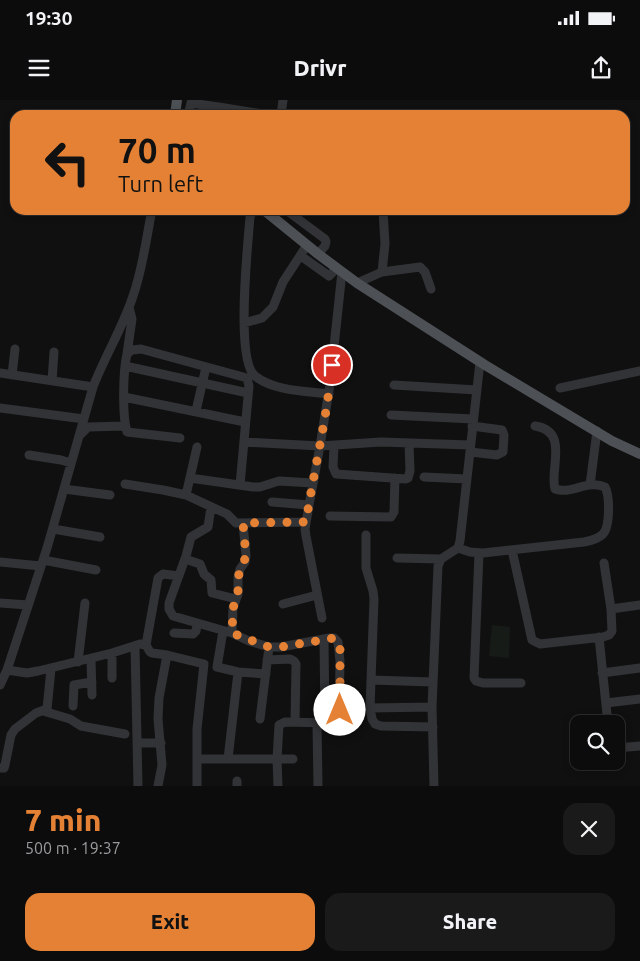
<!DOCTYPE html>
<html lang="en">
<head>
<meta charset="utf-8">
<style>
	:root { --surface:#0c0c0d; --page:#1a1a1b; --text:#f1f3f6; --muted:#9a9b9d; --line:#2c2c2e; --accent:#e58134 }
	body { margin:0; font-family:Ubuntu,sans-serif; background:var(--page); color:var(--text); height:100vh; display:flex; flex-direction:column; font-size:19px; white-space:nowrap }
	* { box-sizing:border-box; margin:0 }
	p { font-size:16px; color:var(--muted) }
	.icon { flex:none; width:28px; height:28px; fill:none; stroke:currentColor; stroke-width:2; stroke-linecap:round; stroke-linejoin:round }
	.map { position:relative; height:686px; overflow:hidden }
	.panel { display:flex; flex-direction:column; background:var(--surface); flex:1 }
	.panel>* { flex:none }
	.top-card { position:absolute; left:10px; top:10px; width:620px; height:105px; border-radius:15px; box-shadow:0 2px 8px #0003,0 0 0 1px var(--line); background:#e58134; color:#111; overflow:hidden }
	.buttons { position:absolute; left:570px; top:615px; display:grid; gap:10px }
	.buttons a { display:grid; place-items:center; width:55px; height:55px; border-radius:10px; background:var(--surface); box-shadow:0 2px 8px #0003,0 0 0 1px var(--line); font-size:25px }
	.pin { position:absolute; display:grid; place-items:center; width:42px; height:42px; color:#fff; margin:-21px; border:2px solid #fff; border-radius:50%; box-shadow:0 1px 5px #0007 }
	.me { position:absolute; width:55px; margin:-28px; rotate:0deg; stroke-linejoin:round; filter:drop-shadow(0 0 4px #0008) }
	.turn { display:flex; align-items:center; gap:18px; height:105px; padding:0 25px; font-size:22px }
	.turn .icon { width:65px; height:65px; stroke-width:2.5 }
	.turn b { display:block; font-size:35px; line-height:42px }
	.round { display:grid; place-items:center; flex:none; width:52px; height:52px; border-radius:15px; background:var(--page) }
	.summary { display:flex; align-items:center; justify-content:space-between; height:85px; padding:0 25px }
	h1 { font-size:30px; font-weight:800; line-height:38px; color:var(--accent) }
	.action { display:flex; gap:10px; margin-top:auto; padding:10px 25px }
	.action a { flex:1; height:58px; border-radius:15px; background:var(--accent); color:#111; font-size:20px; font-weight:800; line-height:58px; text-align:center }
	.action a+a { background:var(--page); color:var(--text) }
	.status { display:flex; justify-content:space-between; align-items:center; height:35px; padding:0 25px; background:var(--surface); direction:ltr }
	.status svg { height:14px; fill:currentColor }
	header { display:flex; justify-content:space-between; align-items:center; height:65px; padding:0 25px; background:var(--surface); font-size:22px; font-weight:800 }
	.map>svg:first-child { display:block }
	.green { fill:#171b17 }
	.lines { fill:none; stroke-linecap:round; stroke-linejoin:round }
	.minor { stroke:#313336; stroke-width:9 }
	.major { stroke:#4d5155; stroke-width:10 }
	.route { stroke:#e58134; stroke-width:9; stroke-dasharray:0 16.2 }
</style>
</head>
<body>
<div class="status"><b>19:30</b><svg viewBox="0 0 49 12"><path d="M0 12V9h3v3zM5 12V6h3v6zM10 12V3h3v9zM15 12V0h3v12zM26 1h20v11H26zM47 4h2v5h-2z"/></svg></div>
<header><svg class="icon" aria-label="menu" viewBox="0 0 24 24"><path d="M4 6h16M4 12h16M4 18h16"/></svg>Drivr<svg class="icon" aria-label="share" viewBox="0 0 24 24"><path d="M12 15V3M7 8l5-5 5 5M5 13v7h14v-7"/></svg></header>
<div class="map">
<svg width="640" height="686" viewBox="0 0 640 686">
	<rect width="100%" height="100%" fill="#101011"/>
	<path class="green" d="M492,525L510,527L509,558L489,556Z"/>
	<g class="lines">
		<path class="minor" d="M188,15L191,3L225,8
			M234,15L225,8L269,15
			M281,15L283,0
			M253,110L250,117C248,144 235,260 255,276C274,291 305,291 329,294
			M286,110L325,139L326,142L325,146L318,154
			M301,156L329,176L337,168
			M342,172L330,284L320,346L381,342L470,345
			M382,172L385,144L383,110
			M357,183L382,172L420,167L425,172L431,189
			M244,223L262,218L273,207L283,182L307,145
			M127,254L132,219L129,207
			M125,266L248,293
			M0,273L93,287
			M12,275L15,249
			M52,281L54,252
			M394,285L477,290
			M560,288L640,271
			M124,297L245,322
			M0,308L84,319
			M196,311L206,267
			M391,315L473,319
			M81,334L88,327L125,326
			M180,338L127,332C122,315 123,271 127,254L132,250L141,249L247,278L249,286L240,385
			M244,342L320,346L309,405L272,402
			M334,346L333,367L336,374L406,379L408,378L410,371L409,343
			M470,352L497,355L503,352L504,335L502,330L472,326
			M29,355L61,360L71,363
			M424,377L467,379
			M190,378L253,387H260L279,381L313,383
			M125,384L163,390L186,395L227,414L236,423L306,422
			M590,385L597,331
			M64,389L110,395
			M186,395L197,347
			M309,405L305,429L306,436L322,518
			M211,407L208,427L191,437L186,456L169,503V509L173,516L232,533L233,508L238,494V477L240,469L245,462L246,456L243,423
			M330,416L391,417L394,412L395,378
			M53,429L100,437
			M366,435V468L373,491L374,499L370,608L432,607
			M458,448L470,452L483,453L584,442C590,441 598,439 603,434C610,427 610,396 605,387C588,379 571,395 555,389C549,370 570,331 535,326
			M512,450L532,540L540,544L603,537L609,535L612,531L611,509L604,463
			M479,453L474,578L476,581L483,583H521
			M397,458L441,459
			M185,459L200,464L204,474L211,480L212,493L236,499
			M43,460L96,470
			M0,462L41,466
			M0,503L28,505
			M283,504L317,495
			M611,509L640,505
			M223,531L217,567L238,572L266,574
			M174,533L193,534L196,531L197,524
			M232,533L249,541L269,547H281L329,538H334L338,542L340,561L339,619L338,621L332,623L285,622L279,625L277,659L278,686
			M599,537L608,624
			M324,539L325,623
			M146,545L158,478L163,474L179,476
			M135,546L138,686
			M112,553V578
			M91,559L92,595
			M267,560L290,559L294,561L296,564L295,622
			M78,562L85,503
			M7,570L27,573L38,571L112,553L140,544L146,545L150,552L152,553L167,555L204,564L197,629V686
			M238,572L228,659H293
			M602,573L640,568
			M371,580L433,582
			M0,585L7,570L47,448L93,287C105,256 123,227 133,196C143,168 146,139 152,110
			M606,603L640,599
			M73,606L74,585L92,582
			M370,608L372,619L375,624L381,626L433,627
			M43,611L70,619L81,626L125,634
			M260,619L269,547
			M317,623L318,686
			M137,643H161
			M616,648L640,646
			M197,659H228
			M0,668H4L5,665L11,635L15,629L36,613L47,609L51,569
			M237,681V686
			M158,686L162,665L158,619L159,598L167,555
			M434,686L432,607L438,466L441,459L458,448L460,441L480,262"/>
		<path class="major" d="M175,15L177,0
			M264,110L318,154L357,183L485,265L612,341L640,354"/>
	</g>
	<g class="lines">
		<path class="route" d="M332,265C327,318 314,370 306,422L243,423L246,456L238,477V494L233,508L232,533L269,547H281L334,538L338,542L340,548V610"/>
	</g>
</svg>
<div class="buttons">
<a><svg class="icon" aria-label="search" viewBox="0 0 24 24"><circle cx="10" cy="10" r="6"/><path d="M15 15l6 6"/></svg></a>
</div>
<div class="pin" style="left:332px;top:265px;background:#d93025"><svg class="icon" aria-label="arrive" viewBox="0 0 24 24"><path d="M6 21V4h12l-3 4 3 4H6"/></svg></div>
<svg class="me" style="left:340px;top:610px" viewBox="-20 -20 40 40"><circle r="19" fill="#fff"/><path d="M0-13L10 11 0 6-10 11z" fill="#e58134"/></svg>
<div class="top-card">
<div class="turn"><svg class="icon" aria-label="left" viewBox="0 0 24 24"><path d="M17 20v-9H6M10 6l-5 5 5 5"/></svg><div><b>70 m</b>Turn left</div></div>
</div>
</div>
<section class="panel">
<div class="summary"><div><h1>7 min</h1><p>500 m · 19:37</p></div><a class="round"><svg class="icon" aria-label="close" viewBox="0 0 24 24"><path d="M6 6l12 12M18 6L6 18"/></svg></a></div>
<div class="action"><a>Exit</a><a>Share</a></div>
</section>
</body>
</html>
